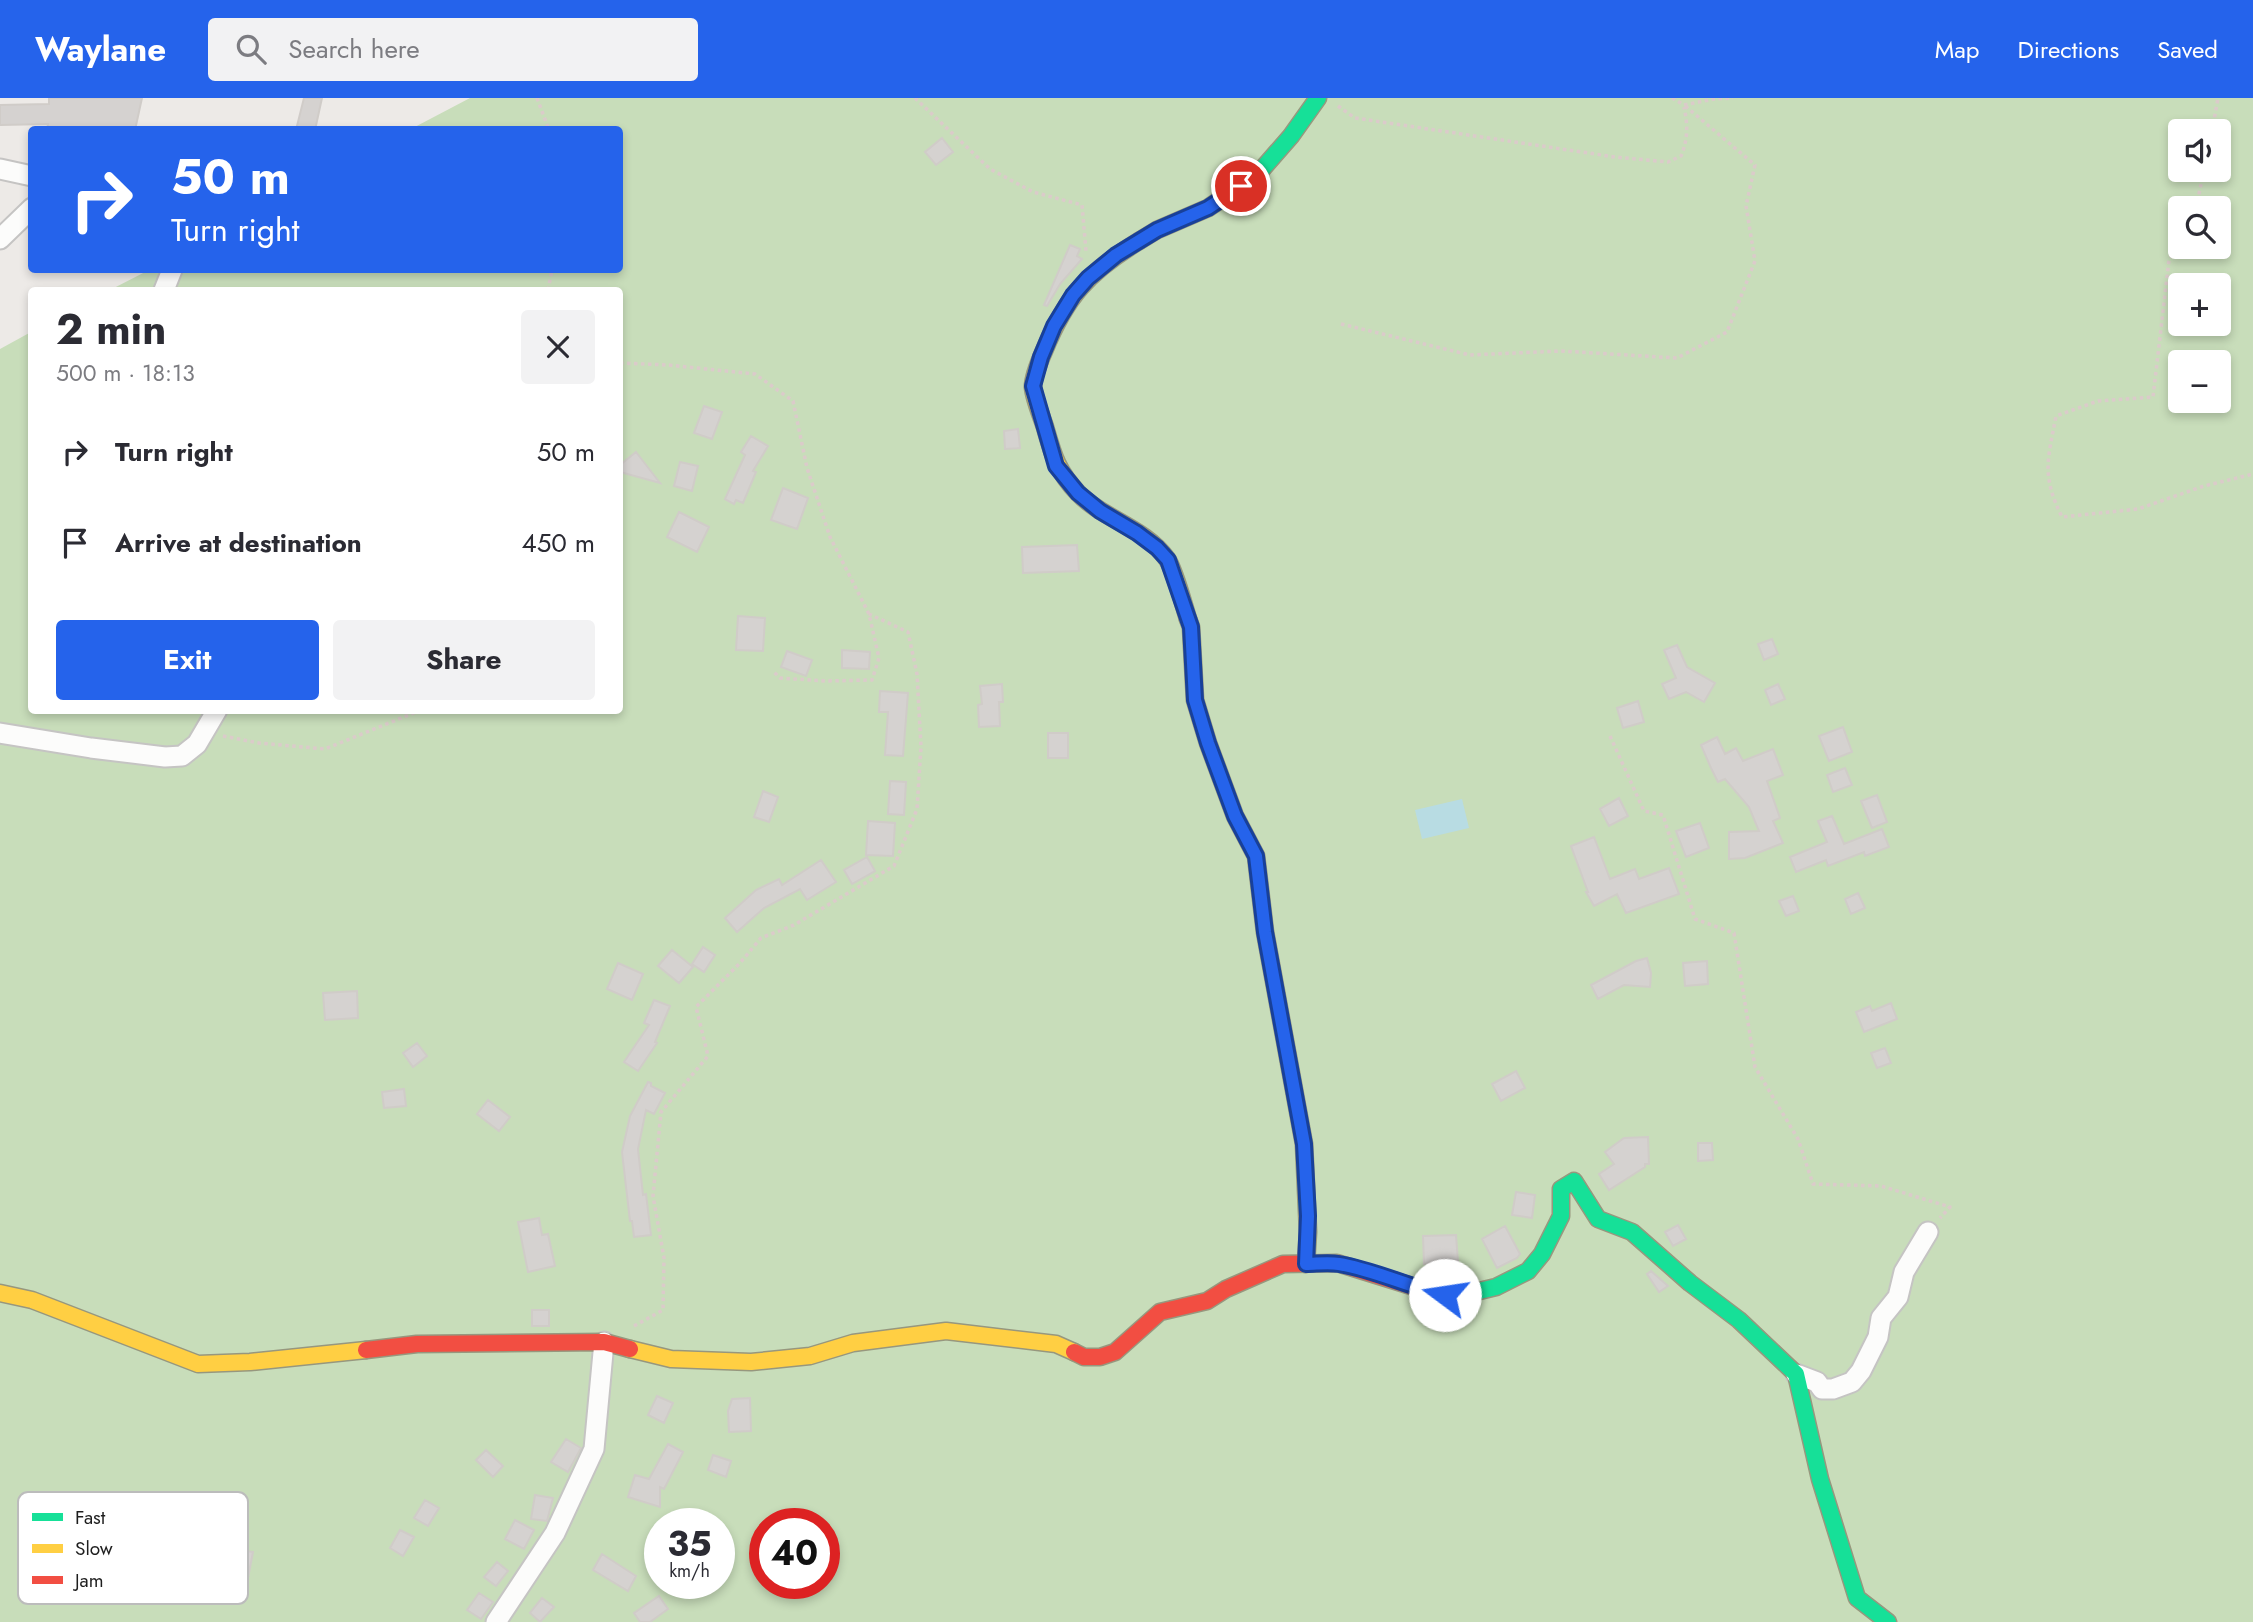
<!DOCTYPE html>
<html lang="en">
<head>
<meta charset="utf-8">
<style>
	:root { --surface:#fff; --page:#f2f2f3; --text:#2b2b33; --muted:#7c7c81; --accent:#2563eb }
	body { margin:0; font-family:Jost,sans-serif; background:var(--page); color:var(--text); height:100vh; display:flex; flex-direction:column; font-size:26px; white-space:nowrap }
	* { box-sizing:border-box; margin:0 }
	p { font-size:23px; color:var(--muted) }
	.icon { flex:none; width:38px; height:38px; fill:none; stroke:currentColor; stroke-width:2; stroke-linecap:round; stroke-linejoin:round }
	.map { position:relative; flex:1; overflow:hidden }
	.side { position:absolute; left:28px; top:189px; width:595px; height:427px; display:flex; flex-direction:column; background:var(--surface); border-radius:7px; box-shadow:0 4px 10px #0003 }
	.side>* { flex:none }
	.hud { position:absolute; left:28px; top:28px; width:595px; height:147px; border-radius:7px; box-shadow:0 4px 10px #0003; background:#2563eb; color:#fff; overflow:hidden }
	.buttons { position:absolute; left:2168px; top:21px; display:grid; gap:14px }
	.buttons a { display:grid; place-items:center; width:63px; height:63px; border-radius:7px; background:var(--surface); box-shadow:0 4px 10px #0003; font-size:35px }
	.speed { position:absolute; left:644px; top:1410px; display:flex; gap:14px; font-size:35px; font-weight:700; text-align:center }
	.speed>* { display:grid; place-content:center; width:91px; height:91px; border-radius:50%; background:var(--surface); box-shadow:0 4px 10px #0003; line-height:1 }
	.speed small { font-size:18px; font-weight:400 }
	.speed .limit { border:10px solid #d22; background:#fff; color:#111 }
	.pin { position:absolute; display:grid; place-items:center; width:60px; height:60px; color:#fff; margin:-30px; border:4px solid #fff; border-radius:50%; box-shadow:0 2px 7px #0007 }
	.me { position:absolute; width:77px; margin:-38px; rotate:284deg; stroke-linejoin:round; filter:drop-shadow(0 0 5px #0008) }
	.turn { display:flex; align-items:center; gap:24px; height:147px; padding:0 28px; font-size:32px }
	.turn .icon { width:91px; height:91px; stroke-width:2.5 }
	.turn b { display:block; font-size:49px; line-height:60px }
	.round { display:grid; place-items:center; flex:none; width:74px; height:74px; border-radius:7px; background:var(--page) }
	.overview { display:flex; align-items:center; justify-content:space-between; height:119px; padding:0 28px }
	h1 { font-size:42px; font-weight:700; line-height:52px }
	.action { display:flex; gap:14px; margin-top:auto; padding:14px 28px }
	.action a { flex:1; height:80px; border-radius:7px; background:var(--accent); color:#fff; font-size:28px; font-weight:700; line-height:80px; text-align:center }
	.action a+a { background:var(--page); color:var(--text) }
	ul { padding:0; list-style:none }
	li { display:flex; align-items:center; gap:21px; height:91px; padding:0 28px }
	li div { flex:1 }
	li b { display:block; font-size:26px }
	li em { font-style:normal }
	header { display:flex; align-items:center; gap:42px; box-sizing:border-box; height:98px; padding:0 35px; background:var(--accent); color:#fff }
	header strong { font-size:33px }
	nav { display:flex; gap:38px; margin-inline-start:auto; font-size:24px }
	.search { width:490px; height:63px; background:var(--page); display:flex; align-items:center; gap:18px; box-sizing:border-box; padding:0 24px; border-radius:7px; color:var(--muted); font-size:26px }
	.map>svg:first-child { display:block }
	.forest { fill:#c8ddba; fill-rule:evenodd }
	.water { fill:#b8dce3 }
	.building { fill:#d5d2d0; stroke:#d0ccc8; stroke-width:2 }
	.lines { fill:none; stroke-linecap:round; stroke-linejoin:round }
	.street-casing { stroke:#c5c4c3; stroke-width:23 }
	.fast-casing { stroke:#97977e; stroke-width:19 }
	.slow-casing { stroke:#97977e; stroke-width:19 }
	.jam-casing { stroke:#97977e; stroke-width:19 }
	.path { stroke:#dbcbca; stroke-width:3.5; stroke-dasharray:3.5 3.5; stroke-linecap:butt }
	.street { stroke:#fcfcfb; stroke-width:19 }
	.fast { stroke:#16e098; stroke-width:16 }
	.slow { stroke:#ffcf43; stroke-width:16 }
	.jam { stroke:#f24e42; stroke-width:16 }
	.route-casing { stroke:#184099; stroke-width:18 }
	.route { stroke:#2563eb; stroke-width:12 }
	.key { fill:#fff; stroke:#bcbcbc; stroke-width:2 }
	.key-label { font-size:19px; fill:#1e1e1e }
</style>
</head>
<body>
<header>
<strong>Waylane</strong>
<div class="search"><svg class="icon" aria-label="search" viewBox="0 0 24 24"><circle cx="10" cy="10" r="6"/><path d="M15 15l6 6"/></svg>Search here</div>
<nav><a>Map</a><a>Directions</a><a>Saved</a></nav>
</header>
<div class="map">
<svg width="2253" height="1524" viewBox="0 0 2253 1524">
	<rect width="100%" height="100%" fill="#edeae7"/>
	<path class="forest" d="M470,0H2253V1524H0V251L31,234L32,612H620V192H110L149,172H620V32L411,31ZM2180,33H2219V72H2180ZM2180,110H2219V149H2180ZM2180,187H2219V226H2180ZM2180,264H2219V303H2180ZM660,1426H719V1486H660ZM765,1426H824V1486H765Z"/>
	<path class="water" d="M1462,701L1469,730L1422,741L1415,712Z"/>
	<path class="building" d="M49,0H142L135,32H47L48,26L0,27V7L49,6Z
		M304,0H322L315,32H296Z
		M942,40L953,54L936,67L925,54Z
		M1070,147L1080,151L1077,158L1082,161L1060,186L1047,208L1044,207Z
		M704,308L722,314L712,341L694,335Z
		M1018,331L1020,350L1005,351L1004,333Z
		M751,338L768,348L753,373L756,374L743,405L736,402L734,406L725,401L745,357L741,354Z
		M636,354L660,385L620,374V367Z
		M680,364L698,368L692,393L674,388Z
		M783,390L808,400L797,431L771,422Z
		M679,414L709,429L697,454L667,439Z
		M1077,447L1079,473L1023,475L1022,449Z
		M738,518L765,520L763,553L736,552Z
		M1772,541L1778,556L1764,562L1758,546Z
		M1677,547L1687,569L1715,585L1704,604L1686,594L1669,601L1662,586L1676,580L1664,552Z
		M842,552L870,554L869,571L842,570Z
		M787,553L812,562L806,578L781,569Z
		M1002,586L1003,604H999L1000,628L979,629L978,607L982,606L980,588Z
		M1778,586L1785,601L1771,607L1765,592Z
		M880,593L908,595L903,658L885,657L888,614H879Z
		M1638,603L1644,624L1623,630L1617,610Z
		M1843,629L1852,654L1829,663L1819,638Z
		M1048,635H1068V660H1048Z
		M1717,639L1725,656L1736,650L1743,663L1773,651L1783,677L1767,683L1780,720L1773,723L1783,745L1745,760L1729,761V734L1759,733L1749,709L1725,681L1718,684L1711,670L1701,647Z
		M1845,670L1852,687L1833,694L1827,677Z
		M890,683L906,684L904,717L888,716Z
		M763,693L778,699L769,724L754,719Z
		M1877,697L1887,724L1872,730L1861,703Z
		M1619,700L1628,718L1609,728L1600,711Z
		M1832,718L1844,746L1882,731L1889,749L1865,758L1864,754L1828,768L1826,762L1796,774L1790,759L1827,744L1818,723Z
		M868,723L895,725L893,758L866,757Z
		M1700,725L1709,750L1686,759L1676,733Z
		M1594,739L1610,781L1635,771L1639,781L1669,770L1679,796L1626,815L1617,796L1594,808L1586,794H1588L1571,748Z
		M867,759L875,773L852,786L844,772Z
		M821,762L836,784L807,802L800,791L764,810L737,834L725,820L756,792L779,781L782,787Z
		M1858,795L1865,810L1851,816L1845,801Z
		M1793,798L1799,813L1786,818L1779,803Z
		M703,849L715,857L704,874L692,866Z
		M672,852L693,869L679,885L658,868Z
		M1647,860L1651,875L1650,889L1624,887L1598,901L1591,887L1636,863Z
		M1707,863L1708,886L1685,888L1683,865Z
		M618,865L643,876L632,902L607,891Z
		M357,893L358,920L325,922L323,895Z
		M654,902L670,908L655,944L657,945L638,973L624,964L649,927L644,925Z
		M1891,905L1897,921L1864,934L1856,914L1870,908L1872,913Z
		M417,945L427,958L413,969L403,955Z
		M1885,950L1891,965L1877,970L1871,955Z
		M1516,973L1525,990L1501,1003L1492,986Z
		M648,984L651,985V988L665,995L654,1016L646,1012L638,1051L643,1097L646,1096L651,1137L634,1139L632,1123H630L622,1054L630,1018Z
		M404,991L406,1008L384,1010L382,994Z
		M488,1002L510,1019L499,1033L477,1016Z
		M1648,1039L1649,1066H1645V1069L1609,1092L1599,1076L1614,1066L1605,1054L1624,1040Z
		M1698,1045H1712L1713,1062L1698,1063Z
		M1516,1094L1535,1097L1532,1120L1512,1117Z
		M539,1120L542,1137L548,1136L555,1168L528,1174L518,1124Z
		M1678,1127L1686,1141L1673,1148L1665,1134Z
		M1505,1128L1520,1156L1517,1160L1497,1170L1482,1141Z
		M1456,1137L1458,1163L1424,1166L1423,1138Z
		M1651,1173L1668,1188L1659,1194L1647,1176Z
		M532,1212H549V1228H532Z
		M657,1298L673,1305L664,1325L648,1317Z
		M750,1300L751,1333L729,1334L728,1313L732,1301Z
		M566,1341L581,1350L568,1374L551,1364Z
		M668,1346L683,1354L664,1391L660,1389V1409L628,1399L635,1377L649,1381Z
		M486,1352L503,1368L493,1379L476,1362Z
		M713,1357L731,1363L726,1379L708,1372Z
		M535,1397L553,1400L547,1423L531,1421Z
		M425,1402L439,1410L428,1428L414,1420Z
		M515,1422L534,1432L524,1451L505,1441Z
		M400,1432L414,1439L403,1458L390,1450Z
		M227,1450L253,1454L247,1485L221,1481Z
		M602,1456L636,1478L628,1493L593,1472Z
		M497,1464L508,1473L496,1488L484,1479Z
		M479,1495L493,1504L481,1521L467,1512Z
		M659,1498L668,1511L650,1524H640L634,1515Z
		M542,1500L554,1509L540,1524L530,1515Z"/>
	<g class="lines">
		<g class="street-casing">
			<path id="street" d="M0,71L32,78
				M0,141L32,110
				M164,192L172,172
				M0,635L91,650L165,659L182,658L197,646L217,612
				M1796,1276L1817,1284L1822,1291H1833L1852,1284L1861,1273L1878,1239L1881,1220L1898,1199L1904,1174L1928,1134
				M496,1524L555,1435L594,1351L604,1244"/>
		</g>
		<g class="fast-casing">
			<path id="fast" d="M1139,143L1157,132L1208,110L1257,77L1291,38L1318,0
				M1188,521L1191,529L1195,602L1208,645L1235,718L1256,758L1265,834L1304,1046L1308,1134L1306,1166
				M1427,1193L1445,1197L1471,1195L1496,1189L1528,1173L1542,1156L1561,1118V1091L1574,1083L1598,1121L1632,1134L1690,1185L1739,1222L1796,1276L1820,1381L1857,1500L1888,1524"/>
		</g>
		<g class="slow-casing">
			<path id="slow" d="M1139,143C1088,174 1066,199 1044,253C1040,262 1033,278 1033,289C1034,301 1041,317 1045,329C1053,357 1057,373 1078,395C1103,421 1145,430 1167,461C1175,473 1183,505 1188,521
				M0,1195L32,1202L198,1266L250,1264L366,1252
				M630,1251L671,1261L751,1264L810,1258L853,1245L946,1233L1056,1246L1074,1254"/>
		</g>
		<g class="jam-casing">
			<path id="jam" d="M366,1252L417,1246L604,1244L630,1251
				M1074,1254L1084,1259H1100L1115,1254L1160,1214L1207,1203L1226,1191L1283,1166L1337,1165L1427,1193"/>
		</g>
		<path class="path" d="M537,0L549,32
			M915,0L990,71L1033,94L1082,107L1086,153
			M1672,0L1684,7L1714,1L1733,0
			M1338,8L1355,20L1615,59L1668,64L1681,58C1688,41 1688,27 1684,9
			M2212,33L2218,0
			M2196,110L2204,72
			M2180,145L2169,162L2153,299L2098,303L2056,318C2048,361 2041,377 2062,419L2138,411L2204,388L2253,376
			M548,192L552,172
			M1341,226L1470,257L1561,253L1677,260L1727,234L1755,163L1746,108L1755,67L1684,7
			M620,265L668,267L755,276L793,303L807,370L830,439L869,516L879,560L872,582L825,583L780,580L773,573
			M223,638L259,645L325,651L421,612
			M1610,638L1644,713L1663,717L1695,821L1734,835L1755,969L1798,1041L1813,1086L1881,1088L1950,1109L1940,1120
			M634,1228L663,1212L664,1160L653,1098L661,1014L708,958L696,909L740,865L761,840L794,827L894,768L917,711L921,649L917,576L908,534L869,516"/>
		<use href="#street" class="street"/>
		<use href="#fast" class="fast"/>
		<use href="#slow" class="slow"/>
		<use href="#jam" class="jam"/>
	</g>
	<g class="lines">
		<g class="route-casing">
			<path id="route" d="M1241,88L1208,110L1157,132L1116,157L1088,180L1073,197L1054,228L1041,259L1033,288L1056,368L1078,395L1100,413L1137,435L1157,450L1168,462L1191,529L1195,602L1208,645L1235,718L1256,758L1265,834L1304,1046L1308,1118L1306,1166C1316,1166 1328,1164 1339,1166C1375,1172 1409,1189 1445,1197"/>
		</g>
		<use href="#route" class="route"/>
	</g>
	<rect x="18" y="1394" width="230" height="112" rx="10" class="key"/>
	<rect x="32" y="1415" width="31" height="8" fill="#16e098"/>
	<rect x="32" y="1446" width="31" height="9" fill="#ffcf43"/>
	<rect x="32" y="1478" width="31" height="8" fill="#f24e42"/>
	<g class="key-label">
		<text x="75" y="1426">Fast</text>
		<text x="75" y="1457">Slow</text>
		<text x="75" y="1489">Jam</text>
	</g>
</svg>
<div class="buttons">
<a><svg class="icon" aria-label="sound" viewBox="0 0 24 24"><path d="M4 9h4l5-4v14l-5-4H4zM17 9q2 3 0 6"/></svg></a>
<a><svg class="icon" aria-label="search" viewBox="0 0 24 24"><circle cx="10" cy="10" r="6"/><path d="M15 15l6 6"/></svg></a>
<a>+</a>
<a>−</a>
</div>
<div class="speed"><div>35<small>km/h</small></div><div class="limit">40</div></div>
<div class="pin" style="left:1241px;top:88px;background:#d93025"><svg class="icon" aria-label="arrive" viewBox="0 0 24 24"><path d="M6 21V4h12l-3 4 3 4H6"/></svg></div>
<svg class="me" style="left:1445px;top:1197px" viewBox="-20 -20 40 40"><circle r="19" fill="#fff"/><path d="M0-13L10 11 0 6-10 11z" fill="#2563eb"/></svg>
<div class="hud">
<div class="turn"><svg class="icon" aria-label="right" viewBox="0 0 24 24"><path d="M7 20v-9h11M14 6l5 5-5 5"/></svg><div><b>50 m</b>Turn right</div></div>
</div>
<section class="side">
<div class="overview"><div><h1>2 min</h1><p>500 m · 18:13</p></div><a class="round"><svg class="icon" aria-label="close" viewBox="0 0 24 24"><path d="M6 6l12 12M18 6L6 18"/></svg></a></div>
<ul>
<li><svg class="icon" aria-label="right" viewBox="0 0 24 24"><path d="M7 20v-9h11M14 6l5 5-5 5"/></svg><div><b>Turn right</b></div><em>50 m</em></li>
<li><svg class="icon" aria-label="arrive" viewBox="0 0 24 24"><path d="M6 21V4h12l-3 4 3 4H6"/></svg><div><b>Arrive at destination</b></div><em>450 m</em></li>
</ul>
<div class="action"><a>Exit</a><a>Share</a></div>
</section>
</div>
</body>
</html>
